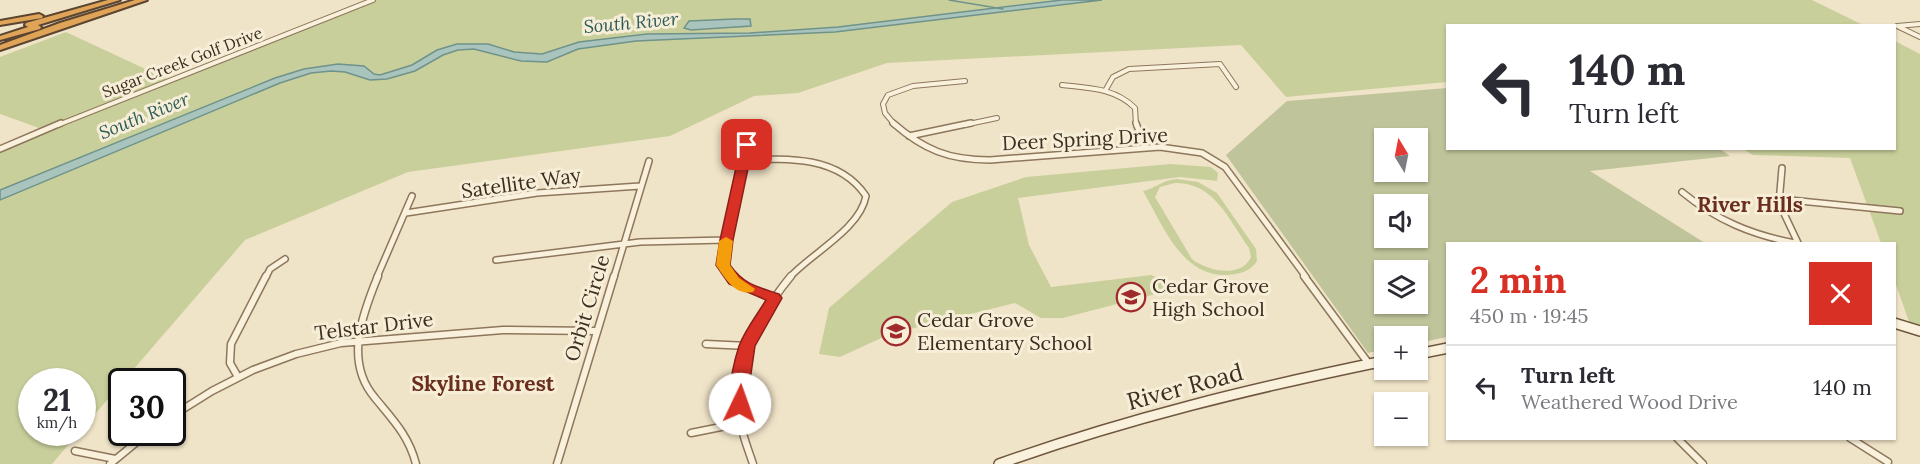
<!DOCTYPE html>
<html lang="en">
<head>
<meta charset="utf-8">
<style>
	:root { --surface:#fff; --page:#f2f2f3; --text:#2b2b33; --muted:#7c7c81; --line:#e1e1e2; --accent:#d93025 }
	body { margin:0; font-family:Lora,serif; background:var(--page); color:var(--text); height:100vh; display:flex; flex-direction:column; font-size:22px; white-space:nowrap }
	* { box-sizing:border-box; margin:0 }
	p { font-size:20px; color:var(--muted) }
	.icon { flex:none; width:33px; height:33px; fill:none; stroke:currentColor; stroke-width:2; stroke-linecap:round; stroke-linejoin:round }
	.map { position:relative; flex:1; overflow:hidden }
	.sheet { position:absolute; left:1446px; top:242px; width:450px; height:198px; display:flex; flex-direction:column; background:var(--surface); border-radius:0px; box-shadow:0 2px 4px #0004 }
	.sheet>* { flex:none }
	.hud { position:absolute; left:1446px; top:24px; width:450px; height:126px; border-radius:0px; box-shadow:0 2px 4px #0004; background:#fff; color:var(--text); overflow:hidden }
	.needle { width:39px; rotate:350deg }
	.tools { position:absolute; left:1374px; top:128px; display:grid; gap:12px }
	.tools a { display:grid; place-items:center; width:54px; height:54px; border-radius:0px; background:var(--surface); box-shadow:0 2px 4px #0004; font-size:30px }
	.speed { position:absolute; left:18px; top:368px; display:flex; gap:12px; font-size:30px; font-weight:700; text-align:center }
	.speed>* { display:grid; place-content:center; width:78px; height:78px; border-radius:50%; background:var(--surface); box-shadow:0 2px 4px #0004; line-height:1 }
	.speed small { font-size:15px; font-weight:400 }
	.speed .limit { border:3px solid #111; border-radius:9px; background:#fff; color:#111 }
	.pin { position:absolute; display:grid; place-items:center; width:51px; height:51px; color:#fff; margin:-26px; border-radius:12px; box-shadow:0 3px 9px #0006 }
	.me { position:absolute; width:66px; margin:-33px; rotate:3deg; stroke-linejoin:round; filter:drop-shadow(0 0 4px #0008) }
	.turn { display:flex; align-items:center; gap:21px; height:126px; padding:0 24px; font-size:27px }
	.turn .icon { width:78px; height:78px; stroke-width:2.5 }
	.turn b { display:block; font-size:42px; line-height:51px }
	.round { display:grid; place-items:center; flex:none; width:63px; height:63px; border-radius:0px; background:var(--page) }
	.overview { display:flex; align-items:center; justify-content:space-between; height:102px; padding:0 24px }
	h1 { font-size:36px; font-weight:700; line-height:45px; color:var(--accent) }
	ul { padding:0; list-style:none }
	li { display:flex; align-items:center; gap:18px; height:84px; padding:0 24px; border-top:2px solid var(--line) }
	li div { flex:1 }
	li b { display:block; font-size:22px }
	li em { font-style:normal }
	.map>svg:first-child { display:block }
	.green { fill:#c9cf9b; fill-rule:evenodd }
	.cemetery { fill:#bfc49a; fill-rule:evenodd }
	.water { fill:#a9c4bc; stroke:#6f938a; stroke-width:1.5 }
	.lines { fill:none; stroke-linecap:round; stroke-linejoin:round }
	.stream { stroke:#6f938a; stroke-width:1.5 }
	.street-far2-casing { stroke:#8d765c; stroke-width:6 }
	.street-far1-casing { stroke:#8d765c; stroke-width:8 }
	.street-casing { stroke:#8d765c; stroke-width:9 }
	.secondary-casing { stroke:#6f573f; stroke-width:12 }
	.highway-casing { stroke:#5b4430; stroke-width:4 }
	.street-far2 { stroke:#faf1dc; stroke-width:4 }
	.street-far1 { stroke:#faf1dc; stroke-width:5 }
	.street { stroke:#faf1dc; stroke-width:6 }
	.secondary { stroke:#faf1dc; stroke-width:9 }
	.highway { fill:#e0a458; fill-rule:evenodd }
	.route { fill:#d93025; stroke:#8d1f18; stroke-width:1.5 }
	.slow { fill:#f59e0b }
	.labels { text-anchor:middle; stroke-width:6; stroke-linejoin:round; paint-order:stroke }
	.far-street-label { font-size:16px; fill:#3d2e20; stroke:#f7eed8 }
	.far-water-label { font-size:18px; font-style:italic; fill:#2f5d5a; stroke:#f7eed8 }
	.street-label { font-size:20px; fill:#3d2e20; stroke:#f7eed8 }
	.poi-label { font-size:20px; fill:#3d2e20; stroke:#f7eed8; text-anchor:start }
	.neighbourhood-label { font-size:21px; font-weight:bold; fill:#6b2e1e; stroke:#f7eed8 }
	.near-street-label { font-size:24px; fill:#3d2e20; stroke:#f7eed8 }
</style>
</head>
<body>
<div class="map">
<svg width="1920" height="464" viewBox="0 0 1920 464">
	<rect width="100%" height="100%" fill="#f0e4c8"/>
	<path class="green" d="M373,0H1812L1863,25L1448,26L1447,82L1286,97L1241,45L887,63L798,93L754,96L670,136L408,172L245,240L83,428L82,381H32V432H79L52,464H0V150L50,132L0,114V57L66,32L169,80Z
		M1895,41L1920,54V333L1912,330L1895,282L1894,243H1881L1850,158L1753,155L1743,149L1894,148Z
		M1170,164L1211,167L1218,173L1217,181L1180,177L1018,198L1029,245L1051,287L1151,275L1166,280L1167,291L1063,318H1041L1015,303L890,334L840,357L819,354L829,308L952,202L1026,177Z
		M1177,179L1198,182L1217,193L1256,249L1257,261C1251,271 1240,274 1228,275C1181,277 1163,225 1143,191C1154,189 1162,180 1177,179ZM1175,183C1214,182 1229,220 1249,248L1251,257C1241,279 1207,271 1192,259L1155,197L1160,187Z"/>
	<path class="cemetery" d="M1447,88L1448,148L1720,149L1730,156L1590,171L1705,243H1448L1447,337L1418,343V336H1384V349L1368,353L1226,155L1287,101ZM1384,138H1418V171H1384ZM1384,204H1418V237H1384ZM1384,270H1418V303H1384Z"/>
	<path class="water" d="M1062,0H1102L835,32L636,41L578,49L547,62L521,61L474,49L458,50L443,55L415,71L387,79L370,80L345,72L331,71L311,73L280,83L0,200V190L275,78L304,69L338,64L364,66L374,74L380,75L412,65L437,50L457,44H488L514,52L542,54L579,42L647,34L750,33L838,27Z
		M734,19H750L751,26L691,30L684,28L689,21Z"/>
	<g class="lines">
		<path class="stream" d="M949,0L1003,9"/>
		<g class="street-far2-casing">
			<path id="street-far2" d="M1920,24L1897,26L1920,37
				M1062,85C1089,88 1115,88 1135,108L1136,125
				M1105,91L1113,77L1129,69L1220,64L1236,87
				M58,125L373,0
				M895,125L885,113L883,104L888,95L913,86L965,81
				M964,125L997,118"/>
		</g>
		<g class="street-far1-casing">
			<path id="street-far1" d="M893,123C924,150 949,160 990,160L1160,147L1202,153L1225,167L1306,277
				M1136,123L1145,148
				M909,136L971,123
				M0,149L61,123
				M745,160C789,158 839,156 866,196C860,229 812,253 790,277
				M1782,168L1779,203L1798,243
				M1682,192C1716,220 1752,235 1795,243
				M1780,199L1900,211
				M406,213L537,193L640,186
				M496,260L640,242L726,240
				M266,277L270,269L285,259
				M377,277L412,196
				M614,277L649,161
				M732,277L723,265L749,129"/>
		</g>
		<g class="street-casing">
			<path id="street" d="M378,276C362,315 344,362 375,398C393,420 409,436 416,464
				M730,276L745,287L774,298
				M1304,276L1369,364
				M706,344L748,346
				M238,377L230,363L231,344L266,276
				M172,416L212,391L253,370L296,354L341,343L503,330L596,331
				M691,433L741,423
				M1677,438L1703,464
				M1850,438L1888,462
				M75,451L115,459
				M110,464L149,432
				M557,464L614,276
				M753,464C749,451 743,438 741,424C732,370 757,317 791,276"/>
		</g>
		<g class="secondary-casing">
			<path id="secondary" d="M1894,323L1920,331
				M1418,354L1448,348
				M999,464C1125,419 1253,388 1384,361"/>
		</g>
		<g class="highway-casing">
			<path id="highway" d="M108,0H120L38,25L41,27L40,29L0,40V36L28,27L25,25L26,23Z
				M135,0H147L0,50V45L60,23Z
				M39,14L43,16L42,18L0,25V21Z"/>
		</g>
		<use href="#street-far2" class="street-far2"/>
		<use href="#street-far1" class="street-far1"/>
		<use href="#street" class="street"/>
		<use href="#secondary" class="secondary"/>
		<use href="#highway" class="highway"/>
	</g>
	<path class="route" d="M747,141L753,145L733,240L730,265C744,285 758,287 779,294L782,298L755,346L746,408H734C726,393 734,362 739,346C745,330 757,315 766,300L729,284L716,265L720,240L741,145Z"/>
	<path class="slow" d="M726,237L733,241L730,265L739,278L755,289L753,292C735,296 725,278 716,265L719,241Z"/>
	<defs>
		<g id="school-ring" transform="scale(1.5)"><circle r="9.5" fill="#f7eed8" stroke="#9e2a2b" stroke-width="1.5"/><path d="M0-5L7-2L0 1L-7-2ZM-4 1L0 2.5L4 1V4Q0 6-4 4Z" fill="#9e2a2b"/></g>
	</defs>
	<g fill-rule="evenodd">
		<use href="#school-ring" x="1131" y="297"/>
		<use href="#school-ring" x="896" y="331"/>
	</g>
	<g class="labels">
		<g class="far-street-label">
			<text transform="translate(182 62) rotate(-21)" y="6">Sugar Creek Golf Drive</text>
		</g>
		<g class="far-water-label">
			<text transform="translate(631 23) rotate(-5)" y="6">South River</text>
			<text transform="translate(144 116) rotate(-22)" y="6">South River</text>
		</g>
		<g class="street-label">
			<text transform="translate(1085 139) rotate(-3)" y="7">Deer Spring Drive</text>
			<text transform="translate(521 183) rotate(-8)" y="7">Satellite Way</text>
			<text transform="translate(587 308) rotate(-73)" y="7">Orbit Circle</text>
			<text transform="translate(374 326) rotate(-7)" y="7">Telstar Drive</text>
		</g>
		<g class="poi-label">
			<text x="1152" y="293">Cedar Grove<tspan x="1152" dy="23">High School</tspan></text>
			<text x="917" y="327">Cedar Grove<tspan x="917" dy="23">Elementary School</tspan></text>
		</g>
		<g class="neighbourhood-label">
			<text x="1750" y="212">River Hills</text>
			<text x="483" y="391">Skyline Forest</text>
		</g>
		<g class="near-street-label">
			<text transform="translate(1185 387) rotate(-15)" y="8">River Road</text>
		</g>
	</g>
</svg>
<div class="tools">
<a><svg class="needle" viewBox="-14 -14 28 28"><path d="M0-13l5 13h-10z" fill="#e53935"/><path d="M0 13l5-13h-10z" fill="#7c7c81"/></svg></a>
<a><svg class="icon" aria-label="sound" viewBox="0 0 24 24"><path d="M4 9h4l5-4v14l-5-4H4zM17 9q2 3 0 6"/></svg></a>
<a><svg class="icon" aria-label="layers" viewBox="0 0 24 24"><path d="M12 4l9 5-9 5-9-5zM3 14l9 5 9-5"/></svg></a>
<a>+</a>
<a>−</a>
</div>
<div class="speed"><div>21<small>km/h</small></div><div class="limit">30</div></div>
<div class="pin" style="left:747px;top:145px;background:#d93025"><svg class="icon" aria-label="arrive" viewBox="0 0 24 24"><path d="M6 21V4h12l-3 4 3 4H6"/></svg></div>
<svg class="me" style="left:740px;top:404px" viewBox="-20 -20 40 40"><circle r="19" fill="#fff"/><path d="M0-13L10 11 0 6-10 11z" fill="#d93025"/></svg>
<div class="hud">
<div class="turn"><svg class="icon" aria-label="left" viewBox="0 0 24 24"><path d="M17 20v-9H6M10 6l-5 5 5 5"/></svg><div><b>140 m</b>Turn left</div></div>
</div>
<section class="sheet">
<div class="overview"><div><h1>2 min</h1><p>450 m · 19:45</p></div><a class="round" style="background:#d93025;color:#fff"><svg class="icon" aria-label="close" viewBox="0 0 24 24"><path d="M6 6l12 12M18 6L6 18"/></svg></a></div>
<ul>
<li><svg class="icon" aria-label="left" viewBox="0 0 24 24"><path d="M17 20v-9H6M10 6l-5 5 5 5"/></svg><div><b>Turn left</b><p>Weathered Wood Drive</p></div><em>140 m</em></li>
</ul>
</section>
</div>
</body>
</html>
